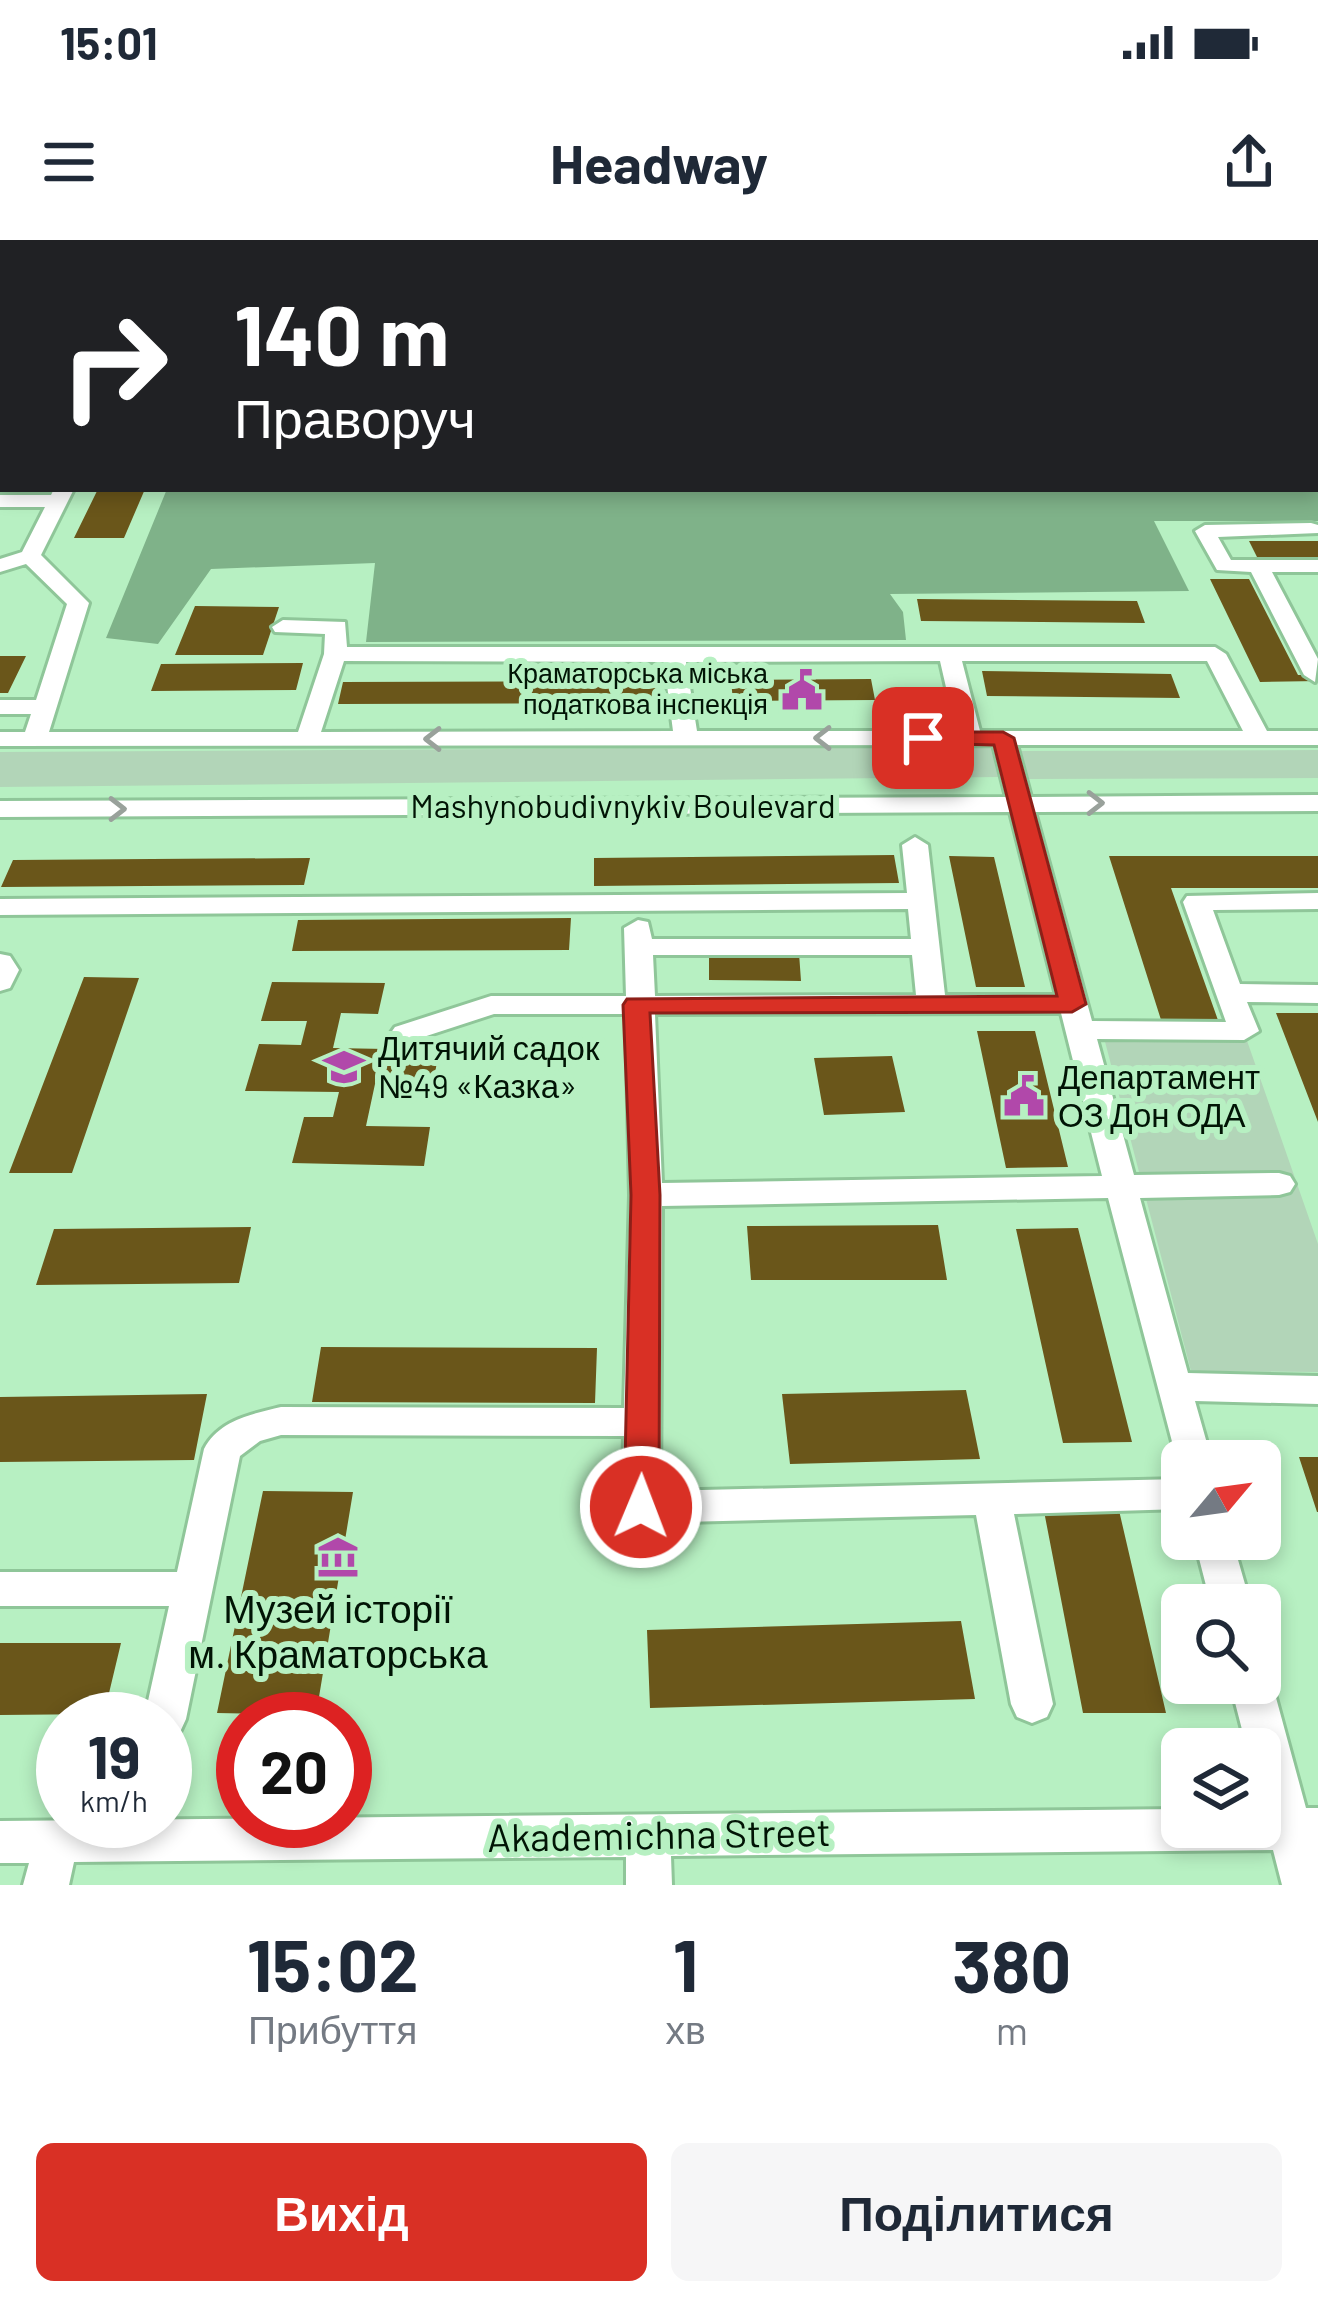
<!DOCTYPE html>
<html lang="uk">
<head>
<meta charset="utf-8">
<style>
	:root { --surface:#fff; --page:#f6f6f7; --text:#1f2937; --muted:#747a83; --accent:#d93025 }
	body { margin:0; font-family:Barlow,sans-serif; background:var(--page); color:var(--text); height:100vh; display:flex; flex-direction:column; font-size:45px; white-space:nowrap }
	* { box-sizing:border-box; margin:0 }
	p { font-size:39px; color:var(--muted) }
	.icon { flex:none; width:66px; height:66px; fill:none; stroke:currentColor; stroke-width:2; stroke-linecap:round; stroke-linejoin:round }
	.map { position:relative; height:1645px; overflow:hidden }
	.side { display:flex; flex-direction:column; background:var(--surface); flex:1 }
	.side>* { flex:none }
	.guide { position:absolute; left:0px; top:0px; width:1320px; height:252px; box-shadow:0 6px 18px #0003; background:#202124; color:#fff; overflow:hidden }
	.needle { width:78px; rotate:61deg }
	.buttons { position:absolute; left:1161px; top:1200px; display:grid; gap:24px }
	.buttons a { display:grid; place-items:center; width:120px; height:120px; border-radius:18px; background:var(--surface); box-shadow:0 6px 18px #0003; font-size:60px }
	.speed { position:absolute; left:36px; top:1452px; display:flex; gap:24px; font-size:60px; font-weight:700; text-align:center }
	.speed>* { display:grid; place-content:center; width:156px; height:156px; border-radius:50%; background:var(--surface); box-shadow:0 6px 18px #0003; line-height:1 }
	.speed small { font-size:30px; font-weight:400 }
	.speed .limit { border:18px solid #d22; background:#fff; color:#111 }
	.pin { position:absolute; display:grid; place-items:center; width:102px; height:102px; color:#fff; margin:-51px; border-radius:24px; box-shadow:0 6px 18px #0006 }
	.me { position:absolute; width:132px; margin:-66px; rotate:1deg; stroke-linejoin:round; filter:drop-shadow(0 0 9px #0008) }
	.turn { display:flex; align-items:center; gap:42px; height:252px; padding:0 36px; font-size:54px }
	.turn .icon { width:156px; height:156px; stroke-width:2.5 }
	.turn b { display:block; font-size:84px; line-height:102px }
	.eta { display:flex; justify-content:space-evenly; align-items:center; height:204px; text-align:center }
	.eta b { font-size:72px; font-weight:700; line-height:84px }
	.primary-button { display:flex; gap:24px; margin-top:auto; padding:24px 36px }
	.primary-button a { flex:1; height:138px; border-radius:18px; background:var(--accent); color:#fff; font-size:48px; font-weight:700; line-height:138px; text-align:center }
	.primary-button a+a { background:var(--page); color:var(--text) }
	.status { display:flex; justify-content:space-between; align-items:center; height:84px; padding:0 60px; background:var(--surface); direction:ltr }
	.status svg { height:33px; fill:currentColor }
	header { display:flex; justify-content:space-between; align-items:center; height:156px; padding:0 36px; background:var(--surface); font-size:54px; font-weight:700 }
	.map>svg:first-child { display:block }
	.green { fill:#b2d5b8 }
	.forest { fill:#7fb289 }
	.building { fill:#6a561a }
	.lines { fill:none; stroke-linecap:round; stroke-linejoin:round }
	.minor-casing { stroke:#8fc699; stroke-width:6 }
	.major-casing { stroke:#8fc699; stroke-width:6 }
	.minor { fill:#fff; fill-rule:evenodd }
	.major { fill:#fff; fill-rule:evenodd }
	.oneway { stroke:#99a19b }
	.route { fill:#d93025; stroke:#8d1f18; stroke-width:3 }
	.labels { text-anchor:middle; stroke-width:12; stroke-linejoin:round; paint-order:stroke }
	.far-poi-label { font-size:27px; fill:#011405; stroke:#b7f0c2; text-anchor:end }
	.street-label { font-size:33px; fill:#011405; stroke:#b7f0c2 }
	.poi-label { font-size:33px; fill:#011405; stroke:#b7f0c2; text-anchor:start }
	.near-poi-label { font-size:39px; fill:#011405; stroke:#b7f0c2 }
	.near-street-label { font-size:39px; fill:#011405; stroke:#b7f0c2 }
</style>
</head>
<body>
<div class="status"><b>15:01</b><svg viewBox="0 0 49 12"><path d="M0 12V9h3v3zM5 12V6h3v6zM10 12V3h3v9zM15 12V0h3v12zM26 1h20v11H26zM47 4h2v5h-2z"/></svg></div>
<header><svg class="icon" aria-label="menu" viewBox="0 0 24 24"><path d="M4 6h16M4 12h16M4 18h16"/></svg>Headway<svg class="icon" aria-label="share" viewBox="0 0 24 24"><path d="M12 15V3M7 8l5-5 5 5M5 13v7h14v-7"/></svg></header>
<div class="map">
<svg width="1318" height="1645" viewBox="0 0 1318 1645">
	<rect width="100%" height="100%" fill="#b7f0c2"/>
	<path class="green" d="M990,506L999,537L0,547V512Z
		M1318,510V538L1029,539L1021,511Z
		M1103,794L1245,795L1318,1004V1132L1191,1131Z"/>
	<path class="forest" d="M1318,26V281H1154L1189,351L890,354L903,372L906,400L366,402L375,323L211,329L158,404L106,398L167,249H1317Z"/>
	<path class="building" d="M98,249H145L124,298H74Z
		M1249,301H1318V317H1257Z
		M1210,339H1249L1298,435H1318V441L1260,442Z
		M917,359L1137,361L1145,383L921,381Z
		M195,366L279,367L263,415H175Z
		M0,416H26L8,453H0Z
		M303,423L296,450L151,451L161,424Z
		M982,431L1171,434L1180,458L987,456Z
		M871,439L875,460L733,461L731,440Z
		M657,441V463L338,464L343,442Z
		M894,615L899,643L594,646V618Z
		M949,616L994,617L1025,747H976Z
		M1109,616H1318V648H1171L1219,783H1162Z
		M310,618L304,645L1,647L13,620Z
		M571,678L569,710L292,711L298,680Z
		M709,713H799L801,741L709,740Z
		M84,737L139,738L72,933H9Z
		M272,742L385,743L378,774L341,773L333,808L439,810L433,845L375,844L366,886L430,887L424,926L292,923L304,877H333L339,852L245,851L259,804L301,805L307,781H261Z
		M1276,773H1318V882Z
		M977,791H1035L1068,927L1006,928Z
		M892,816L905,872L824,875L814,818Z
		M938,985L947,1040H751L747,986Z
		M251,987L239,1043L36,1045L54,989Z
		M1078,988L1132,1202L1063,1203L1016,989Z
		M321,1107L597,1108L595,1163L312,1162Z
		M966,1150L980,1219L790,1224L782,1154Z
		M207,1154L194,1220L0,1222V1157Z
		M1299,1217H1318V1272H1317Z
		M263,1251L353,1252L316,1475L217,1473Z
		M1043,1266H1118L1166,1473H1083Z
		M961,1381L975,1459L650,1468L647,1390Z
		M0,1403H121L104,1474L0,1475Z"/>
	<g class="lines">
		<g class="minor-casing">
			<path id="minor" d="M0,0L10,3L0,8Z
				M1002,0H1016L1018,3H1004Z
				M54,249H74L41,315L89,363L49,492H298L324,414L325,394L275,392L272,387L283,380L345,382L347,407H1215L1226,414L1267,491H1318V505H1017L1031,557L1318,555V571L1035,572L1092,781L1226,782L1183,662L1187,656L1318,653V669L1213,670L1240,744L1318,745V763L1247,762L1259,791L1244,800L1097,799L1134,935L1279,933L1290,936L1295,944L1290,952L1279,955L1140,958L1188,1133L1318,1136V1164L1195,1161L1212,1221H1182L1180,1232L1108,958L662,966L660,1251L1182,1239V1269L1014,1274L1053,1464L1047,1477L1032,1483L1017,1477L1011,1464L976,1275L641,1283L627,1278L622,1267L624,1196L281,1195L260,1201L240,1216L186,1479L180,1492L165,1498V1479H144L169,1366H0V1332H177L204,1209C219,1180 252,1174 281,1167L624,1168L630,955L626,774H494L405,803L395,801L390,794L395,787L491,756H626L624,688L638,680L648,682L652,699H911L908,669L0,675V659L907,653L902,605L915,597L928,605L945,755H1056L1010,572L0,577V561L1006,557L993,505L0,506V492H25L31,474H0V460H36L67,364L26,324L0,332V319L22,312L45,267H0V255H51ZM344,421L664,422L673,491L321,492ZM940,421L956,491H697L686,422ZM962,421H1207L1243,491H980ZM653,715H912L916,755L655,756ZM1061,773L1102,936L662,943L655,774Z
				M1311,283L1318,285V293L1218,297L1231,320H1318V332H1272L1318,419L1315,442L1304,435L1251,332L1217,330L1195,291L1205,285Z
				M0,714L10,716L19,730L10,748L0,751Z
				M1194,1299H1232L1251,1365H1211Z
				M1260,1428L1272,1443L1306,1568H1318V1645H1282L1273,1610L671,1616L672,1645H626V1617L74,1622L69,1645H23L29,1623H0V1581L1182,1569V1587H1260V1509H1247L1230,1443H1260Z"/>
		</g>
		<g class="major-casing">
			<path id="major" d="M1018,0H1154L1016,3Z
				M0,25H3V37H0Z"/>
		</g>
		<use href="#minor" class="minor"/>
		<use href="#major" class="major"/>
	</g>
	<defs><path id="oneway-chevron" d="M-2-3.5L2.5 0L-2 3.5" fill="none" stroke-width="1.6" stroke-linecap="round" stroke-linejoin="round" transform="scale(3)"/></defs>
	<g class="oneway">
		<use href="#oneway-chevron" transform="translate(823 498) rotate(180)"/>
		<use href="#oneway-chevron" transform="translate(433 499) rotate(180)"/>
		<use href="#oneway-chevron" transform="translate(1095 563)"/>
		<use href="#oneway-chevron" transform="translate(117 569)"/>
	</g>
	<path class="route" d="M923,492H1003L1014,498L1086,764L1072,772L650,773L660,955L659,1267L654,1277L641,1281L629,1277L624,1267L631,955L623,765L627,759L1057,756L994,505L915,503V494Z"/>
	<defs>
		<g id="civic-bare" transform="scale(3.24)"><path d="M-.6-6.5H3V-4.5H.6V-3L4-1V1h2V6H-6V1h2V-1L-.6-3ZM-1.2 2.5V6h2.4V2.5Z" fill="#b148aa" stroke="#b7f0c2" stroke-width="2.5" paint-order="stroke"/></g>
		<g id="school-bare" transform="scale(3.24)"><path d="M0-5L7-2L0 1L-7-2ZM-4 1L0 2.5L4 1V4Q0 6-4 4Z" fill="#b148aa" stroke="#b7f0c2" stroke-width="2.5" paint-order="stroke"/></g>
		<g id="museum-bare" transform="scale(3.24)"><path d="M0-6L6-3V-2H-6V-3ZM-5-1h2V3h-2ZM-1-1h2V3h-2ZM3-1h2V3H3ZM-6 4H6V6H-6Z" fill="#b148aa" stroke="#b7f0c2" stroke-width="2.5" paint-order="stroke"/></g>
	</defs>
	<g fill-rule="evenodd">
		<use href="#civic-bare" x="802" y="450"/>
		<use href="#school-bare" x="344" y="827"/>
		<use href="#civic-bare" x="1024" y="856"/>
		<use href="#museum-bare" x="338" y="1317"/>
	</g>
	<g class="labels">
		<g class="far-poi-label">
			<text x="768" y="443">Краматорська міська<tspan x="768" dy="31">податкова інспекція</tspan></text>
		</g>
		<g class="street-label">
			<text x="623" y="578">Mashynobudivnykiv Boulevard</text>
		</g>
		<g class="poi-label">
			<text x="378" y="820">Дитячий садок<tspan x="378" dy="38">№49 «Казка»</tspan></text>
			<text x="1058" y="849">Департамент<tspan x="1058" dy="38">ОЗ Дон ОДА</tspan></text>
		</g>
		<g class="near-poi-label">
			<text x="338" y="1383">Музей історії<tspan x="338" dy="45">м. Краматорська</tspan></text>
		</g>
		<g class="near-street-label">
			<text transform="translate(659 1595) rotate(-1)" y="14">Akademichna Street</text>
		</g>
	</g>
</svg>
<div class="buttons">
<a><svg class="needle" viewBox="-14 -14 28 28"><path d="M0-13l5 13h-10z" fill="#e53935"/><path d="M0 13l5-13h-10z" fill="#747a83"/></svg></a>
<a><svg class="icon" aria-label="search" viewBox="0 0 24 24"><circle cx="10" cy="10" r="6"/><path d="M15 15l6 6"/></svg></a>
<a><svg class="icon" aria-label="layers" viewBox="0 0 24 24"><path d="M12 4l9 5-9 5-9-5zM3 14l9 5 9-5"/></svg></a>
</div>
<div class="speed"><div>19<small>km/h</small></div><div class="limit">20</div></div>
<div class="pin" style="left:923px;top:498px;background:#d93025"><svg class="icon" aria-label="arrive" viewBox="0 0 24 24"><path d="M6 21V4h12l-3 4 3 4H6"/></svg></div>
<svg class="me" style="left:641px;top:1267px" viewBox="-20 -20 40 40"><circle r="17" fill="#d93025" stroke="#fff" stroke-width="3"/><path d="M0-11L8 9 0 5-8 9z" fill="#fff"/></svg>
<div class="guide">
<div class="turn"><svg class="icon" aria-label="right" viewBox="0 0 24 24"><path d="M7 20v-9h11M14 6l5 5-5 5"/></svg><div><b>140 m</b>Праворуч</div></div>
</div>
</div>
<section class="side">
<div class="eta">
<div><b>15:02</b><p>Прибуття</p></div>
<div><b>1</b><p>хв</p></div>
<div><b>380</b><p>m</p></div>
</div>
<div class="primary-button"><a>Вихід</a><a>Поділитися</a></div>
</section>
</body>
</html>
